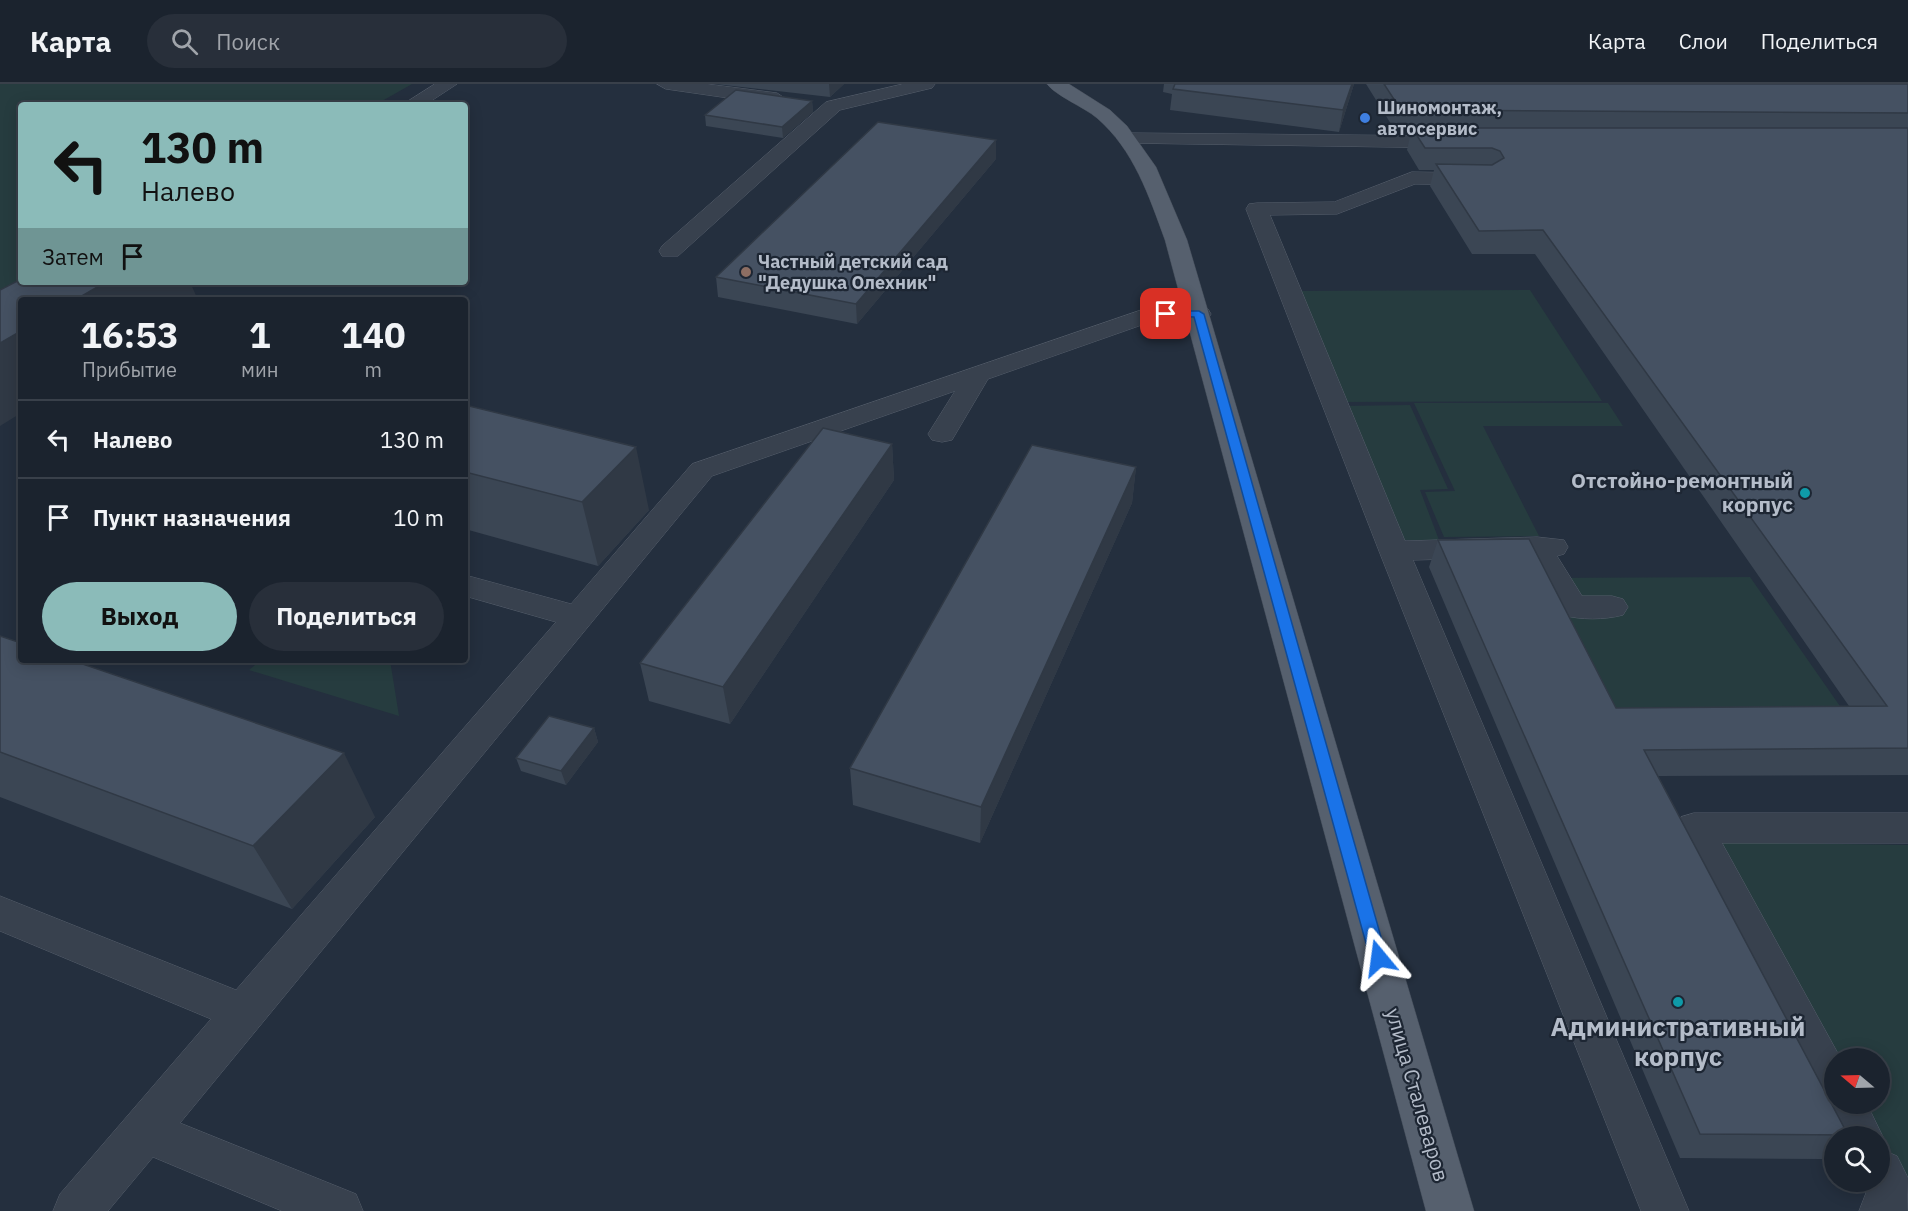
<!DOCTYPE html>
<html lang="ru">
<head>
<meta charset="utf-8">
<style>
	:root { --surface:#1b232e; --page:#282f3a; --text:#f1f3f6; --muted:#a0a4aa; --line:#39404a; --accent:#8bbbb9 }
	body { margin:0; font-family:"IBM Plex Sans",sans-serif; background:var(--page); color:var(--text); height:100vh; display:flex; flex-direction:column; font-size:22px; white-space:nowrap }
	* { box-sizing:border-box; margin:0 }
	p { font-size:20px; color:var(--muted) }
	.icon { flex:none; width:33px; height:33px; fill:none; stroke:currentColor; stroke-width:2; stroke-linecap:round; stroke-linejoin:round }
	.map { position:relative; flex:1; overflow:hidden }
	.panel { position:absolute; left:18px; top:213px; width:450px; height:366px; display:flex; flex-direction:column; background:var(--surface); border-radius:6px; box-shadow:0 3px 15px #0003,0 0 0 2px var(--line) }
	.panel>* { flex:none }
	.banner { position:absolute; left:18px; top:18px; width:450px; height:183px; border-radius:6px; box-shadow:0 3px 15px #0003,0 0 0 2px var(--line); background:#8bbbb9; color:#111; overflow:hidden }
	.needle { width:39px; rotate:289deg }
	.controls { position:absolute; left:1824px; top:964px; display:grid; gap:12px }
	.controls a { display:grid; place-items:center; width:66px; height:66px; border-radius:50%; background:var(--surface); box-shadow:0 3px 15px #0003,0 0 0 2px var(--line); font-size:30px }
	.pin { position:absolute; display:grid; place-items:center; width:51px; height:51px; color:#fff; margin:-26px; border-radius:12px; box-shadow:0 3px 9px #0006 }
	.me { position:absolute; width:66px; margin:-33px; rotate:344deg; stroke-linejoin:round; filter:drop-shadow(0 0 4px #0008) }
	.turn { display:flex; align-items:center; gap:21px; height:126px; padding:0 24px; font-size:27px }
	.turn .icon { width:78px; height:78px; stroke-width:2.5 }
	.turn b { display:block; font-size:42px; line-height:51px }
	.then { display:flex; align-items:center; height:57px; padding:0 24px; background:#0003; gap:12px; font-size:22px }
	.eta { display:flex; justify-content:space-evenly; align-items:center; height:102px; text-align:center }
	.eta b { font-size:36px; font-weight:700; line-height:42px }
	.cta { display:flex; gap:12px; margin-top:auto; padding:12px 24px }
	.cta a { flex:1; height:69px; border-radius:36px; background:var(--accent); color:#111; font-size:24px; font-weight:700; line-height:69px; text-align:center }
	.cta a+a { background:var(--page); color:var(--text) }
	ul { padding:0; list-style:none }
	li { display:flex; align-items:center; gap:18px; height:78px; padding:0 24px; border-top:2px solid var(--line) }
	li div { flex:1 }
	li b { display:block; font-size:22px }
	li em { font-style:normal }
	header { display:flex; align-items:center; gap:36px; box-sizing:border-box; height:84px; padding:0 30px; background:var(--surface); border-bottom:2px solid var(--line) }
	header strong { font-size:28px }
	nav { display:flex; gap:33px; margin-inline-start:auto; font-size:21px }
	.search { width:420px; height:54px; background:var(--page); display:flex; align-items:center; gap:15px; box-sizing:border-box; padding:0 21px; border-radius:33px; color:var(--muted); font-size:22px }
	.map>svg:first-child { display:block }
	.green { fill:#263c3f }
	.lines { fill:none; stroke-linecap:round; stroke-linejoin:round }
	.minor-casing { stroke:#565f6c; stroke-width:1 }
	.major-casing { stroke:#414a57; stroke-width:1 }
	.minor { fill:#38414e; fill-rule:evenodd }
	.major { fill:#56606e; fill-rule:evenodd }
	.wall { fill:#3b4654 }
	.shaded-wall { fill:#303945 }
	.building { fill:#455162; stroke:#303945; stroke-width:1.5 }
	.route { fill:#1a73e8; stroke:#114b97; stroke-width:1.5 }
	.shop-dot { fill:#3f7fe0; stroke:#1d2633; stroke-width:2 }
	.education-dot { fill:#8d6e63; stroke:#1d2633; stroke-width:2 }
	.culture-dot { fill:#0f9aa8; stroke:#1d2633; stroke-width:2 }
	.labels { text-anchor:middle; stroke-width:4.5; stroke-linejoin:round; paint-order:stroke }
	.far-poi-label { font-size:18px; font-weight:bold; fill:#b4bcc9; stroke:#1d2633; text-anchor:start }
	.poi-label { font-size:21px; font-weight:bold; fill:#b4bcc9; stroke:#1d2633; text-anchor:end }
	.street-label { font-size:21px; fill:#b4bcc9; stroke:#1d2633 }
	.near-poi-label { font-size:26px; font-weight:bold; fill:#b4bcc9; stroke:#1d2633 }
</style>
</head>
<body>
<header>
<strong>Карта</strong>
<div class="search"><svg class="icon" aria-label="search" viewBox="0 0 24 24"><circle cx="10" cy="10" r="6"/><path d="M15 15l6 6"/></svg>Поиск</div>
<nav><a>Карта</a><a>Слои</a><a>Поделиться</a></nav>
</header>
<div class="map">
<svg width="1908" height="1127" viewBox="0 0 1908 1127">
	<rect width="100%" height="100%" fill="#242f3e"/>
	<path class="green" d="M0,0H412L375,21H21V216L0,232Z
		M1530,206L1602,317L1340,318L1296,207Z
		M1414,319H1608L1623,342H1483L1539,452L1444,453L1425,408L1455,407Z
		M1410,321L1448,405L1420,406L1439,456H1396L1341,322Z
		M1750,493L1851,638L1610,639L1537,494Z
		M261,576H390L399,632L249,586Z
		M1716,758L1908,761V1104L1862,1020H1880V975H1837Z"/>
	<g class="lines">
		<g class="minor-casing">
			<path id="minor" d="M435,0H457L425,21H402Z
				M657,0H707L777,9L786,15L777,21L666,5Z
				M903,0H935L932,4L840,26L678,172H662L659,167L662,162L826,18Z
				M1130,49L1455,52L1465,58L1455,64L1123,59L1120,55Z
				M1412,88L1475,89L1482,91L1485,95L1482,99L1475,101L1415,100L1337,130L1270,131L1405,457L1537,453L1564,456L1568,463L1564,470L1557,472L1582,512H1612L1623,515L1628,523L1623,531C1604,536 1581,536 1562,531L1528,473L1413,476L1689,1127H1641L1379,467L1246,125L1249,120L1257,119L1334,118Z
				M1150,223L1208,225L1211,230L1208,235L1153,237L988,295L952,356L942,358L932,356L928,350L955,307L712,392L180,1039L356,1110L363,1127H282L153,1073L108,1127H53L60,1110L211,935L0,847V812L236,906L556,538L465,512V491L571,520L692,380Z
				M1694,729H1908V759H1722L1841,975H1834V1020H1867L1883,1053L1880,1061V1053H1836L1675,744L1681,733Z
				M1880,1065L1897,1072L1908,1094L1907,1127H1859L1866,1109L1861,1098H1880Z"/>
		</g>
		<g class="major-casing">
			<path id="major" d="M1047,0H1069L1110,26L1127,42L1156,83L1187,156L1474,1127H1426L1165,156C1149,112 1134,66 1097,34C1084,23 1056,12 1047,0Z"/>
		</g>
		<use href="#minor" class="minor"/>
		<use href="#major" class="major"/>
	</g>
	<path class="wall" d="M715,0H844L830,13Z
		M1164,0H1354L1339,48L1170,26L1172,10L1163,8Z
		M1366,0H1908V691L1658,692L1848,1051L1846,1053H1834V1064L1823,1075L1680,1074L1429,483L1438,456L1616,624L1849,622L1535,170H1472L1430,102L1434,86H1419L1407,66L1411,48H1396Z
		M812,17L813,28L783,54L706,42L705,31Z
		M996,75L857,240L718,213L716,193Z
		M465,321L649,426L598,482L465,445Z
		M892,360L894,396L730,640L649,617L640,579Z
		M1136,383L1132,419L980,759L853,721L850,684Z
		M0,552L375,733L292,825L0,713Z
		M594,644L598,658L566,701L521,687L516,674Z"/>
	<path class="shaded-wall" d="M829,0H844L830,13Z
		M1352,0H1354L1339,48L1343,26Z
		M812,17L813,28L783,54L782,43Z
		M996,56V75L857,240L856,220Z
		M106,198H190L198,216H75Z
		M21,247V329L0,342V259Z
		M892,360L894,396L730,640L723,603Z
		M636,363L649,426L598,482L582,418Z
		M1136,383L1132,419L980,759L981,723Z
		M594,644L598,658L566,701L561,687Z
		M344,669L375,733L292,825L253,762Z"/>
	<path class="building" d="M1175,0H1352L1343,26L1173,5Z
		M1384,0H1908V29L1401,26Z
		M736,6L812,17L782,43L705,31Z
		M878,38L996,56L856,220L716,193Z
		M1412,44H1908V664L1644,666L1848,1051L1700,1050L1438,456L1529,455L1616,624L1887,622L1543,146L1479,147L1436,80L1492,81L1504,74L1500,67L1492,64H1425Z
		M21,195V198H106L75,216H21V247L0,259V206Z
		M465,321L636,363L582,418L465,388Z
		M823,344L892,360L723,603L640,579Z
		M1032,361L1136,383L981,723L850,684Z
		M0,552L21,559V576H71L344,669L253,762L0,668Z
		M549,632L594,644L561,687L516,674Z"/>
	<path class="route" d="M1166,227H1199L1204,230L1387,874L1385,879L1379,881L1373,879L1370,874L1194,233L1162,232L1161,230Z"/>
	<circle class="shop-dot" cx="1365" cy="34" r="6"/>
	<circle class="education-dot" cx="746" cy="188" r="6"/>
	<g class="culture-dot">
		<circle cx="1805" cy="409" r="6"/>
		<circle cx="1678" cy="918" r="6"/>
	</g>
	<g class="labels">
		<g class="far-poi-label">
			<text x="1377" y="30">Шиномонтаж,<tspan x="1377" dy="21">автосервис</tspan></text>
			<text x="758" y="184">Частный детский сад<tspan x="758" dy="21">"Дедушка Олехник"</tspan></text>
		</g>
		<g class="poi-label">
			<text x="1793" y="404">Отстойно-ремонтный<tspan x="1793" dy="24">корпус</tspan></text>
		</g>
		<g class="street-label">
			<text transform="translate(1417 1011) rotate(74)" y="7">улица Сталеваров</text>
		</g>
		<g class="near-poi-label">
			<text x="1678" y="952">Административный<tspan x="1678" dy="30">корпус</tspan></text>
		</g>
	</g>
</svg>
<div class="controls">
<a><svg class="needle" viewBox="-14 -14 28 28"><path d="M0-13l5 13h-10z" fill="#e53935"/><path d="M0 13l5-13h-10z" fill="#a0a4aa"/></svg></a>
<a><svg class="icon" aria-label="search" viewBox="0 0 24 24"><circle cx="10" cy="10" r="6"/><path d="M15 15l6 6"/></svg></a>
</div>
<div class="pin" style="left:1166px;top:230px;background:#d93025"><svg class="icon" aria-label="arrive" viewBox="0 0 24 24"><path d="M6 21V4h12l-3 4 3 4H6"/></svg></div>
<svg class="me" style="left:1379px;top:874px" viewBox="-20 -20 40 40"><path d="M0-17L14 15 0 8-14 15z" fill="#1a73e8" stroke="#fff" stroke-width="4"/></svg>
<div class="banner">
<div class="turn"><svg class="icon" aria-label="left" viewBox="0 0 24 24"><path d="M17 20v-9H6M10 6l-5 5 5 5"/></svg><div><b>130 m</b>Налево</div></div>
<div class="then">Затем<svg class="icon" aria-label="arrive" viewBox="0 0 24 24"><path d="M6 21V4h12l-3 4 3 4H6"/></svg></div>
</div>
<section class="panel">
<div class="eta">
<div><b>16:53</b><p>Прибытие</p></div>
<div><b>1</b><p>мин</p></div>
<div><b>140</b><p>m</p></div>
</div>
<ul>
<li><svg class="icon" aria-label="left" viewBox="0 0 24 24"><path d="M17 20v-9H6M10 6l-5 5 5 5"/></svg><div><b>Налево</b></div><em>130 m</em></li>
<li><svg class="icon" aria-label="arrive" viewBox="0 0 24 24"><path d="M6 21V4h12l-3 4 3 4H6"/></svg><div><b>Пункт назначения</b></div><em>10 m</em></li>
</ul>
<div class="cta"><a>Выход</a><a>Поделиться</a></div>
</section>
</div>
</body>
</html>
